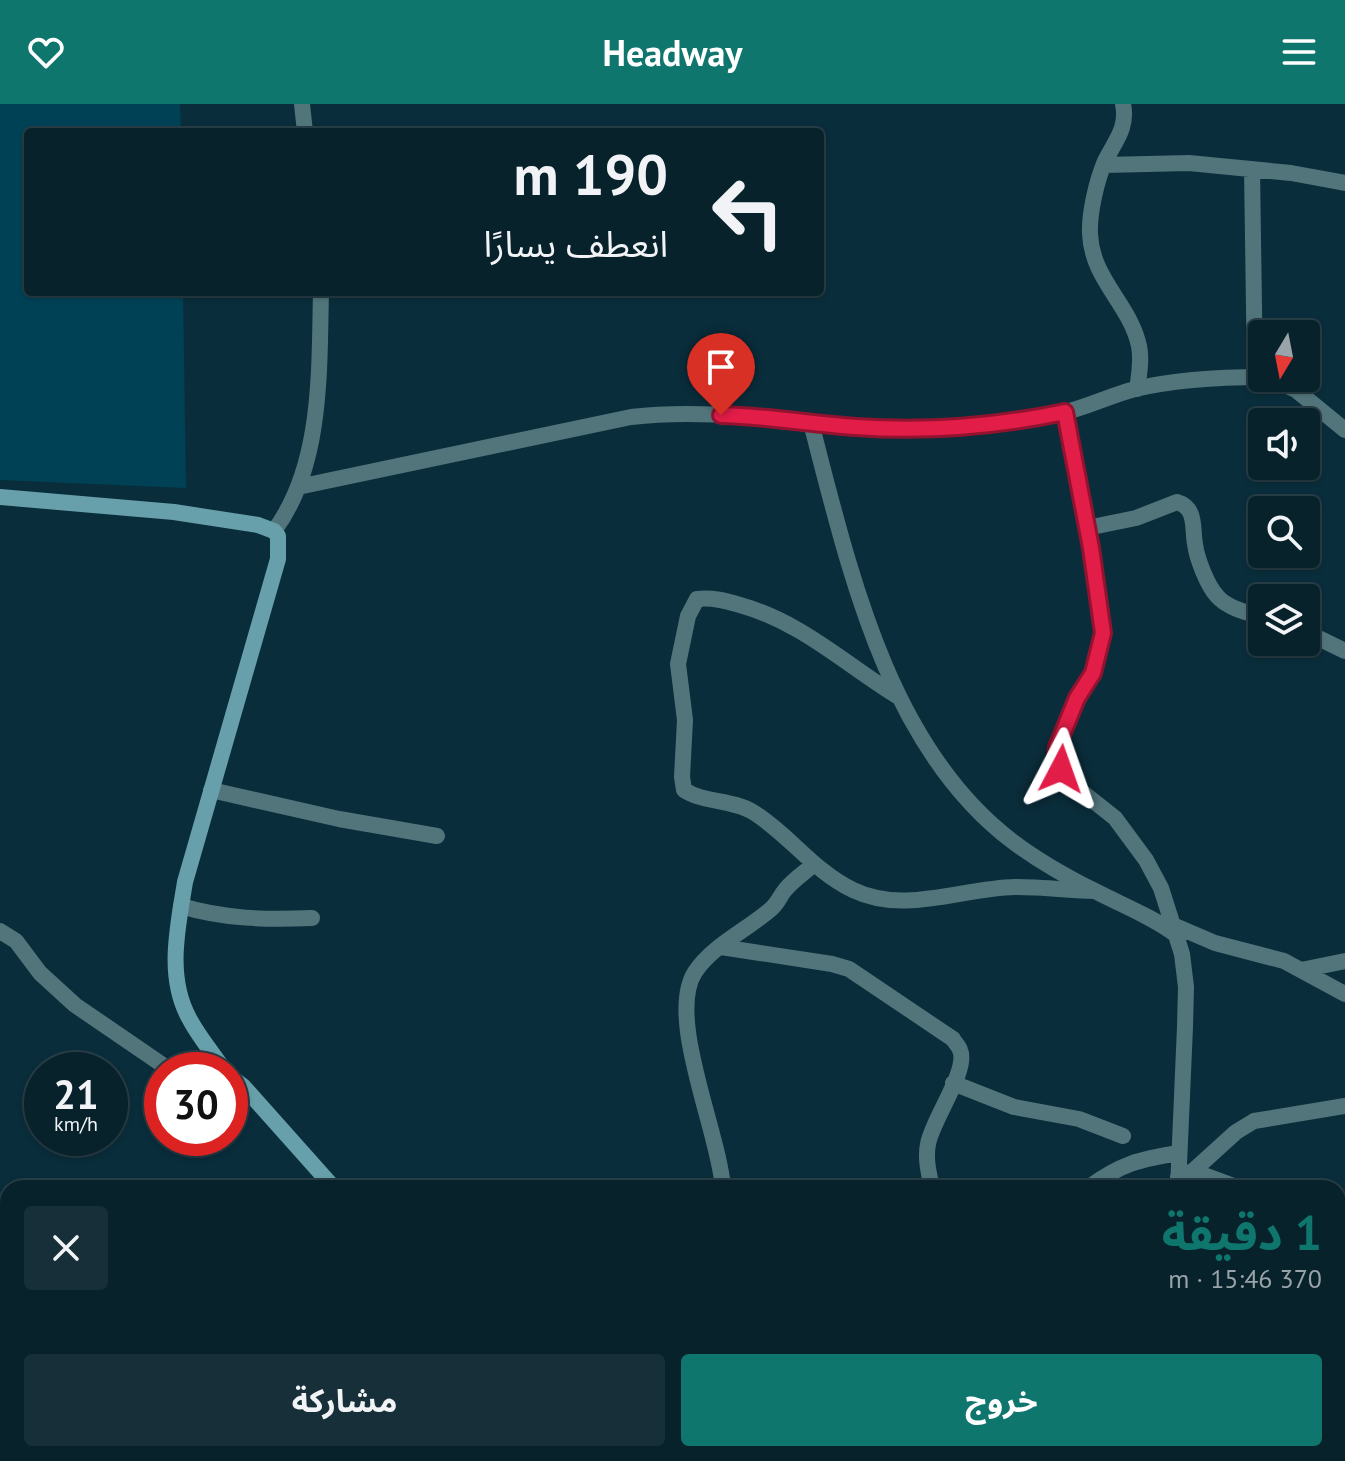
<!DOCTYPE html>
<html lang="ar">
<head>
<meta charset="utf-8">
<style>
	:root { --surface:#08222c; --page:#162f38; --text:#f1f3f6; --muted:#98a4a9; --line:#293f48; --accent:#0f766e }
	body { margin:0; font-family:"PT Sans","Noto Sans Arabic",sans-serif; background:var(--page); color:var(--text); direction:rtl; height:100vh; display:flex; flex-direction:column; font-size:30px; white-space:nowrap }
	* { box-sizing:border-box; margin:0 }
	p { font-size:26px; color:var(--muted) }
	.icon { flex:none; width:44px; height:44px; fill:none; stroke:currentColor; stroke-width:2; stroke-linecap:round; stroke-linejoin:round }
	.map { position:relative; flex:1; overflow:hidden; direction:ltr }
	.side { position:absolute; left:0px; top:1076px; width:1346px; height:282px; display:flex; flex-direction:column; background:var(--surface); border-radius:24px 24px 0 0; box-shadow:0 2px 6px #0004,0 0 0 2px var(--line); direction:rtl }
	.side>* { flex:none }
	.guide { position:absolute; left:24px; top:24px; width:800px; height:168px; border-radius:8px; box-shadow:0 2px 6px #0004,0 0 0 2px var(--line); direction:rtl; background:#08222c; color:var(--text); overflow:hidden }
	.needle { width:52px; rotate:190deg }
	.tools { position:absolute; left:1248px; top:216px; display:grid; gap:16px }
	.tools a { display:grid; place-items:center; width:72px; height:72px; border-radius:8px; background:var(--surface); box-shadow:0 2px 6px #0004,0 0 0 2px var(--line); font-size:40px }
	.speed { position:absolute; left:24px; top:948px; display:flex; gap:16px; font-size:40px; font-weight:700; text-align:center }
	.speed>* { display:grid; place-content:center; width:104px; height:104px; border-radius:50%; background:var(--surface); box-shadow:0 2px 6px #0004,0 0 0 2px var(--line); line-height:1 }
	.speed small { font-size:20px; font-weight:400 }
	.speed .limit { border:12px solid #d22; background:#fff; color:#111 }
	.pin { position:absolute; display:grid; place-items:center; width:68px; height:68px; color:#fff; margin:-82px -34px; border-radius:50% 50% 50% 0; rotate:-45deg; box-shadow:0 0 8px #0007 }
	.pin .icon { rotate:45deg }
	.me { position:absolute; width:88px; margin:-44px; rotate:4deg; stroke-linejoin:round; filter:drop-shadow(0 0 6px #0008) }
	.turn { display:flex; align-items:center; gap:28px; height:168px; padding:0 24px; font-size:36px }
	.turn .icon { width:104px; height:104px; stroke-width:2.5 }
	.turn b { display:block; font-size:56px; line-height:68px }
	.round { display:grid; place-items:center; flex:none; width:84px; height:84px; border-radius:8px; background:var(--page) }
	.headline { display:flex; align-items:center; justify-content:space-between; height:136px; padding:0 24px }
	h1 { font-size:48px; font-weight:700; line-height:60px; color:var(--accent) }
	.cta { display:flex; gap:16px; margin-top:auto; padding:16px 24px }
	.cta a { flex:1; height:92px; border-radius:8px; background:var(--accent); color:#fff; font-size:32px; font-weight:700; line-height:92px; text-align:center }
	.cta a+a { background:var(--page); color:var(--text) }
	header { display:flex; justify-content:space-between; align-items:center; height:104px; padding:0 24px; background:var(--accent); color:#fff; font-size:36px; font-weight:700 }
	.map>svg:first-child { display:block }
	.green { fill:#014156 }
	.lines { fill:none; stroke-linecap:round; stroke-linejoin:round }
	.street { stroke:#52757b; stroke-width:16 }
	.secondary { stroke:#67a0aa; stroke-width:16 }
	.route-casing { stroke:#92132f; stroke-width:20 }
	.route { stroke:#e11d48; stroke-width:14 }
</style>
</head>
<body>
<header><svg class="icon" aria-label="menu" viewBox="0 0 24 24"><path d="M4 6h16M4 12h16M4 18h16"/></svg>Headway<svg class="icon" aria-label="heart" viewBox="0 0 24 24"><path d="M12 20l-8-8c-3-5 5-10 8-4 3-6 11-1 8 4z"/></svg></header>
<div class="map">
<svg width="1345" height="1357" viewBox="0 0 1345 1357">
	<rect width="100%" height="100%" fill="#0a2d3b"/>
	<path class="green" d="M0,0H180L181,28H28V188H183L186,384L0,376Z"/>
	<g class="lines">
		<path class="street" d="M302,0L305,28
			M1123,0C1128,24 1115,37 1105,57C1097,76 1089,108 1090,130C1092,176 1130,200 1139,242C1142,256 1139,271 1137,285
			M1104,61L1189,59L1291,69L1345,79
			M1252,65L1255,273
			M1269,274L1296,286L1345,326
			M1065,308L1091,444L1103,529L1093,569L1068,614L1057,643L1056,656L1067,676L1115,714L1146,756L1161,784L1182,850L1186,883L1185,923L1178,1084
			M811,319C849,464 887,642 1012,737C1037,756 1067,773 1095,787C1122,801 1151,812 1175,830
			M298,383L631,313C734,301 836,329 940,323C981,321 1026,319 1066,308C1090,302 1112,291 1135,285C1174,276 1222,273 1262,273
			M1087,424L1136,414L1177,398C1197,404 1192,424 1195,440C1197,455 1207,481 1217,492C1227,504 1248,509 1262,513
			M274,427C323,361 319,266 321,188
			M1306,528L1345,547
			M897,592C845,560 801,518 740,501C726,497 712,493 697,495L688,512L678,560L685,616L682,673L684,686C704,699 732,695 753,708C790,731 812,766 853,786C905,811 962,784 1015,783C1041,783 1068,786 1094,787
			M211,686L339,715L437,732
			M181,802C224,815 267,816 312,814
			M1173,821L1215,839L1284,857L1345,890
			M0,827L16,837L40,869L75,901L170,966
			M721,843L832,860L849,865L953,935C955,939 959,942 960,946C969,966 932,1016 928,1040C925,1055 929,1070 932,1084
			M1301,866L1345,857
			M953,979L1014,1003L1079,1015L1123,1032
			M1193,1067L1239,1084
			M1178,1073L1193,1067L1236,1028L1254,1017L1345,1002
			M723,1084C719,1028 666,913 695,868C713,841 747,826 771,805C778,799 780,792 785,786C793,776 804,769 813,761
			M1088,1084C1120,1060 1140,1055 1179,1049
			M1338,1143L1345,1142
			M1338,1310L1345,1308
			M1338,1346L1345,1344
			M1309,1354L1322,1350
			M868,1357L871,1350
			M1212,1357L1219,1350"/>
		<path class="secondary" d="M0,393L174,408L258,421L274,427L278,432V455L185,778C178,822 166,872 189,914C198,932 213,949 224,966
			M230,972L243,982L334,1084
			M1338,1165H1345
			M0,1278H8
			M461,1350L462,1357"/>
	</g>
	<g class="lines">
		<g class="route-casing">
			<path id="route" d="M721,311C766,312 811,320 856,323C925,328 998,322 1065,308L1091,444L1103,529L1093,569L1077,594L1057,643L1056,656L1061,665"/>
		</g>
		<use href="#route" class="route"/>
	</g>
</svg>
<div class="tools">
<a><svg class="needle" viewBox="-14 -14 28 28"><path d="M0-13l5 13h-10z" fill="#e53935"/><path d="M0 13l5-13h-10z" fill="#98a4a9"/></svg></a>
<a><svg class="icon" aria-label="sound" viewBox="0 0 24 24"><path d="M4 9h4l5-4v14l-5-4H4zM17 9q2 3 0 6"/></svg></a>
<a><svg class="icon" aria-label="search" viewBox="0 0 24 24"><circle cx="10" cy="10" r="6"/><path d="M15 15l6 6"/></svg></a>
<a><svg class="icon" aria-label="layers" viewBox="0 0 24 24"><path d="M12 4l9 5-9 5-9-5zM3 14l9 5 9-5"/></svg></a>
</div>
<div class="speed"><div>21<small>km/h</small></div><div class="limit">30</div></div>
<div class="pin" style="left:721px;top:311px;background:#d93025"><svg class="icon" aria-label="arrive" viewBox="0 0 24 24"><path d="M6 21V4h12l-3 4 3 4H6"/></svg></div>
<svg class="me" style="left:1061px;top:665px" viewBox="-20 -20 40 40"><path d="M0-17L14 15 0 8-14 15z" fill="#e11d48" stroke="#fff" stroke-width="4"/></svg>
<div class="guide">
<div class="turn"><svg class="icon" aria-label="left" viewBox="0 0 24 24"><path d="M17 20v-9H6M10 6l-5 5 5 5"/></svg><div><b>190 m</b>انعطف يسارًا</div></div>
</div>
<section class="side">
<div class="headline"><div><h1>1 دقيقة</h1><p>370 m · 15:46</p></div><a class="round"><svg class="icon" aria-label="close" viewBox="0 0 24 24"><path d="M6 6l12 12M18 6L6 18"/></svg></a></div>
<div class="cta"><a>خروج</a><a>مشاركة</a></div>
</section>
</div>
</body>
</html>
